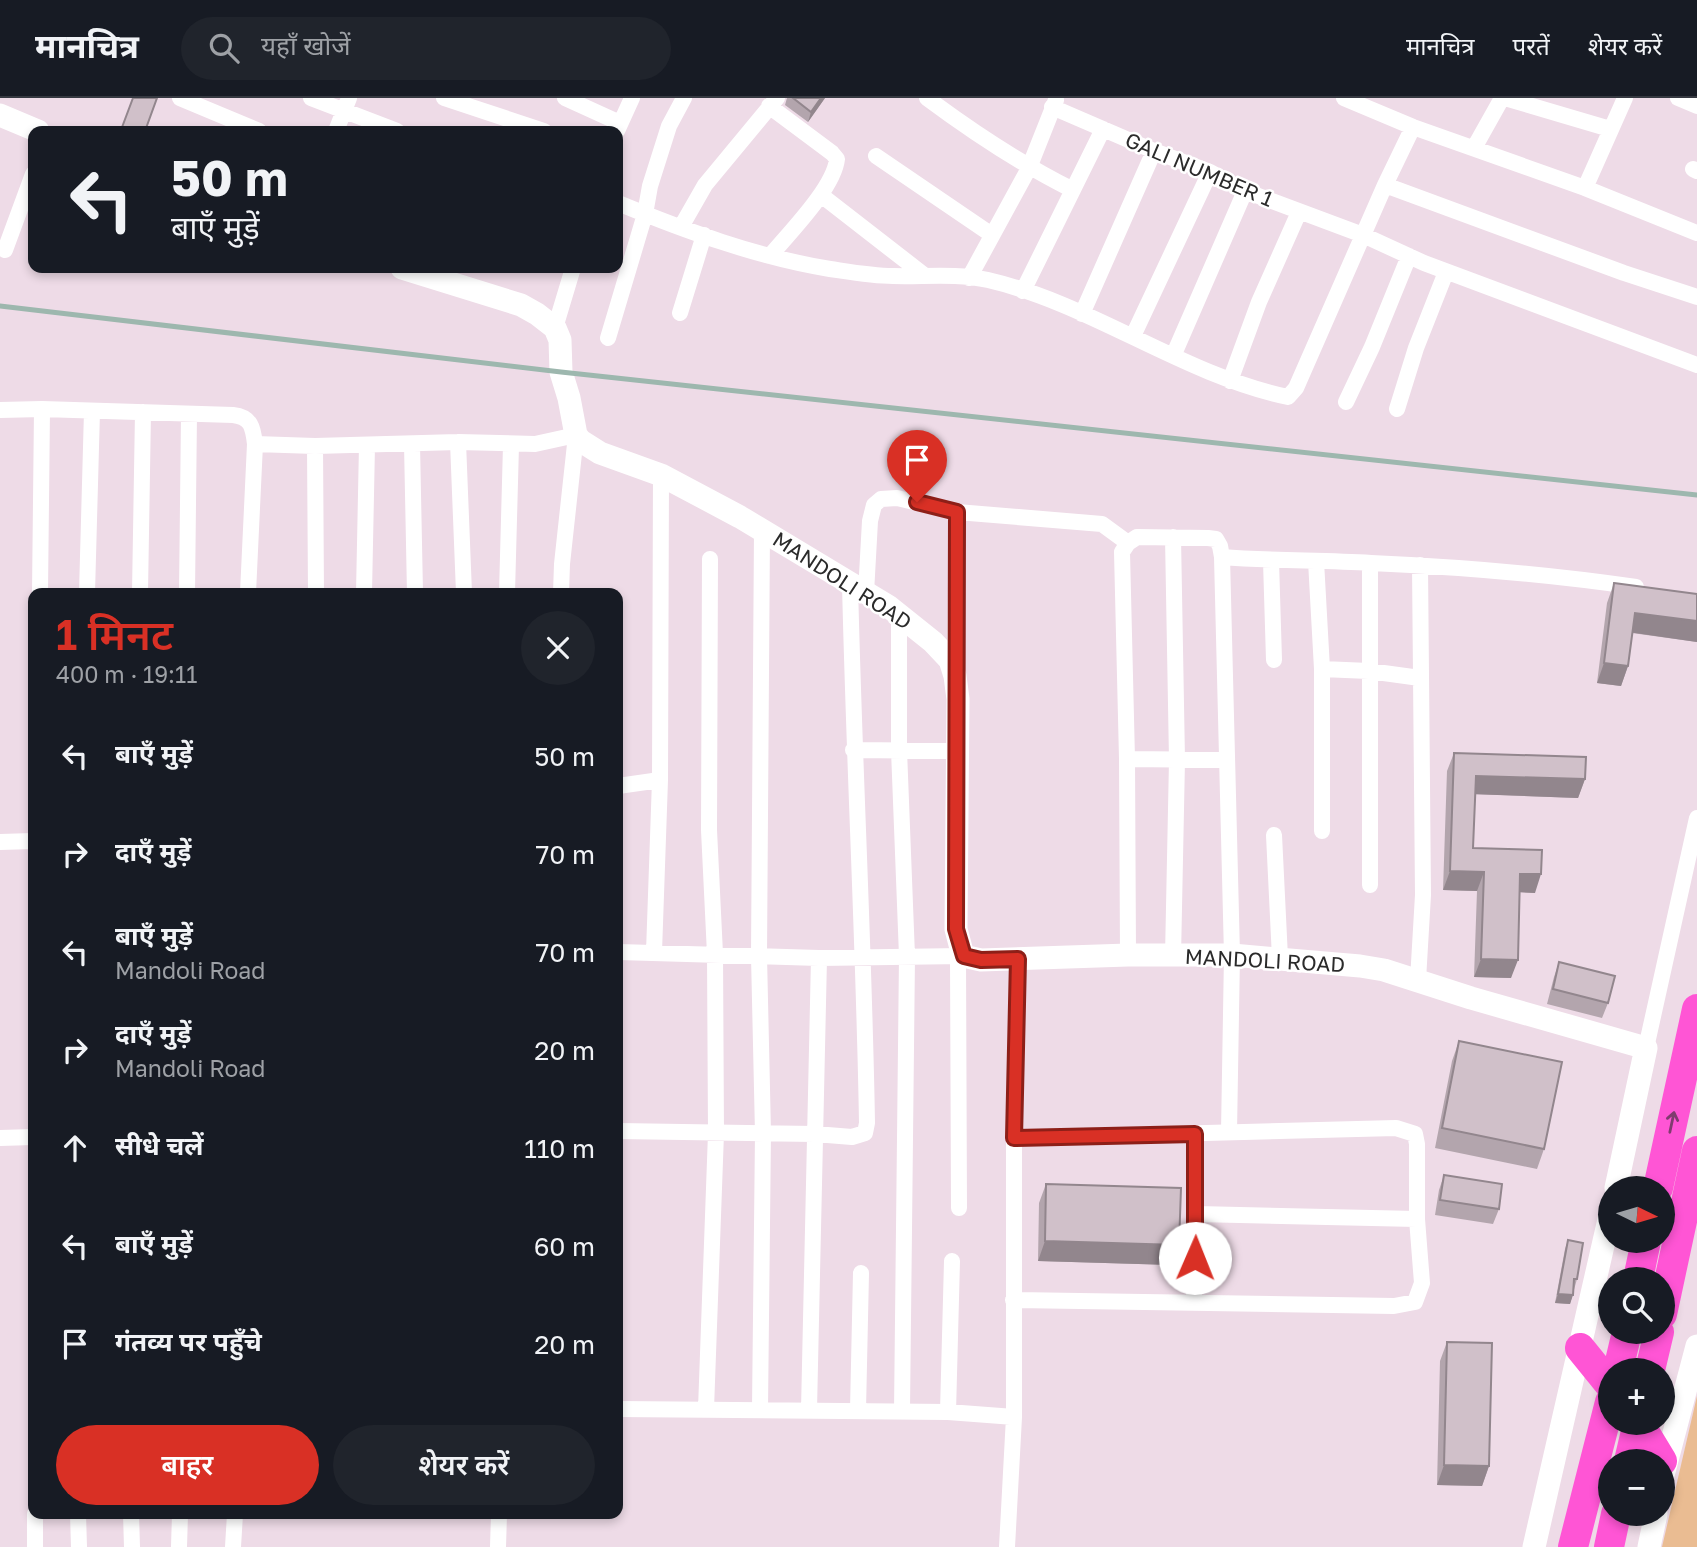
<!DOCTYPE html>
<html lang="hi">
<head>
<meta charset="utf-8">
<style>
	:root { --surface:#171b24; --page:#20242c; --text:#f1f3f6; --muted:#9ea1a6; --line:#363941; --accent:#d93025 }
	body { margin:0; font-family:"Golos Text","Noto Sans Devanagari",sans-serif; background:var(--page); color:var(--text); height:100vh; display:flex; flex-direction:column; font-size:26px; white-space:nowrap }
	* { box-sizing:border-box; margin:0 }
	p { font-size:23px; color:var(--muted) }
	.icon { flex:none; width:38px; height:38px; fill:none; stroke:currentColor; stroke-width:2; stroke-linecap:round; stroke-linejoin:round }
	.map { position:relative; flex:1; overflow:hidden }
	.panel { position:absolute; left:28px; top:490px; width:595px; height:931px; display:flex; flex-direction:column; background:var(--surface); border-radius:14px; box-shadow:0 4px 10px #0003 }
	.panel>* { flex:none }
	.top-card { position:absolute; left:28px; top:28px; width:595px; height:147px; border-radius:14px; box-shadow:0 4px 10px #0003; background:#171b24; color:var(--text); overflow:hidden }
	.needle { width:46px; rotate:95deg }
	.controls { position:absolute; left:1598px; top:1078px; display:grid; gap:14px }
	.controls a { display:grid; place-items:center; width:77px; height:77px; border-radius:50%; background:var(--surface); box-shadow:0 4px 10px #0003; font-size:35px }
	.pin { position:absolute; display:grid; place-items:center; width:60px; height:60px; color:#fff; margin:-72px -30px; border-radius:50% 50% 50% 0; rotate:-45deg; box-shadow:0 0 7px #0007 }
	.pin .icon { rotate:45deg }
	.me { position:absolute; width:77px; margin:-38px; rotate:1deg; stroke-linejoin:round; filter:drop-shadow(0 0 5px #0008) }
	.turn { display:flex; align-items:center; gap:24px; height:147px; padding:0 28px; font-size:32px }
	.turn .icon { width:91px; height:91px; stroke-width:2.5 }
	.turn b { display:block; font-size:49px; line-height:60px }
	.round { display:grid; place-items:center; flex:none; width:74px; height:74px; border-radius:37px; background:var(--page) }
	.overview { display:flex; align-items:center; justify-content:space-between; height:119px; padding:0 28px }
	h1 { font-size:42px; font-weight:600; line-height:52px; color:var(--accent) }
	.button { display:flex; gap:14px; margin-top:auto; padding:14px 28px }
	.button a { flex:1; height:80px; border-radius:42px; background:var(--accent); color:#fff; font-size:28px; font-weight:600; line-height:80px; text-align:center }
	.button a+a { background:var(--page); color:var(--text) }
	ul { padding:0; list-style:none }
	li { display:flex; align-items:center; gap:21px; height:98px; padding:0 28px }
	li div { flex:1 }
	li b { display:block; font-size:26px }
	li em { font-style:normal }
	header { display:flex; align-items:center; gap:42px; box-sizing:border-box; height:98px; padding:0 35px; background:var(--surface); border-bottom:2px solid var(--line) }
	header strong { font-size:33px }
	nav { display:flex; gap:38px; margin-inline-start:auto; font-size:24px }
	.search { width:490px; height:63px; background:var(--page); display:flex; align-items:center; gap:18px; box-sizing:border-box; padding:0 24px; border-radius:38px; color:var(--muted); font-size:26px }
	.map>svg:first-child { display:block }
	.green { fill:#eabc92 }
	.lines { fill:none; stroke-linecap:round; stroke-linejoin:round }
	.street { stroke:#fff; stroke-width:16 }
	.secondary { stroke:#fff; stroke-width:23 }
	.highway { stroke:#ff55d5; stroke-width:30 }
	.rail { stroke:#9db7ae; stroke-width:5 }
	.wall { fill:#b3a5ad }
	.shaded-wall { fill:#92868d }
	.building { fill:#d0c0c9; stroke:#92868d; stroke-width:2 }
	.oneway { stroke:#803c6f }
	.route-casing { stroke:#8d1f18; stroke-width:18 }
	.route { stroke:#d93025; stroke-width:12 }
	.labels { text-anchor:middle; stroke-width:5; stroke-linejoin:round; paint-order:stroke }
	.street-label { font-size:21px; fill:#2b2b2b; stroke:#fff }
</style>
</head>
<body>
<header>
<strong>मानचित्र</strong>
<div class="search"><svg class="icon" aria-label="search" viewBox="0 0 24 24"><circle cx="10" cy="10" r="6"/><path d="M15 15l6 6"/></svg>यहाँ खोजें</div>
<nav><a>मानचित्र</a><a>परतें</a><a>शेयर करें</a></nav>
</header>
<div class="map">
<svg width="1697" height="1449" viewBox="0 0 1697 1449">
	<rect width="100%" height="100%" fill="#eedbe7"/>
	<path class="green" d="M1697,1298V1449H1662Z"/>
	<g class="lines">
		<path class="street" d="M180,0L259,33
			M311,0L397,33
			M444,0L544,33
			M565,0L620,25
			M927,0C974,35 1021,66 1073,92
			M1344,0L1413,29L1585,90L1697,135
			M1505,0L1610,31
			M1678,0L1697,8
			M769,8L832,55L837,61C834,90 789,135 770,158
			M1052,9L1154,53L1210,74L1245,93L1363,137L1424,165L1697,267
			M336,33L349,0
			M617,33L632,0
			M1474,50L1502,0
			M876,58L992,137
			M1693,71L1697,73
			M1385,87L1624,175L1697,199
			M1585,90L1625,0
			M821,97L924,177
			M618,105C686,133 757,159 830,171C850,174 872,178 893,178C924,179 956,175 988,182C1092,206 1183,277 1288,299L1296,290L1385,87L1413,29
			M681,129L705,87L777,0
			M5,152L33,76
			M969,180L1029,70L1056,2
			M1023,193L1103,31
			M680,215L704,137
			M1082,216L1154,53
			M555,230L573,170
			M1133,238L1210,74
			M608,240L645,116L650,88L669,28L684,0
			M1174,256L1245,93
			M1230,283L1259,204L1299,114
			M1346,304L1372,249L1409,158
			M1397,311L1416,250L1446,174
			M0,312L42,311L233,317C251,319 253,329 255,346L248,495
			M458,344L464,495
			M255,346L315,348L458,344L535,346L576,337L562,466L561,495
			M412,346L415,495
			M315,348L316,495
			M1271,463L1274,562
			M1316,463L1322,571V733
			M1370,465V787
			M40,495L42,311
			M87,495L92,313
			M140,495L143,314
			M187,495L189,316
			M364,495L367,347
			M507,495L511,347
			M866,495L870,423L874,407L881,401L897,400L957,414L1102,426L1128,445
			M899,518V652L907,858L902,1313
			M1322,571L1369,573L1420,580
			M955,572L957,414
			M853,652L957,653
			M1127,661L1226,662
			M618,688L660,682
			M1274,737L1280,860
			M0,744L33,743
			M618,854L819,860L963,858
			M654,854L660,682L661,377
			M1128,857L1127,661L1122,454L1128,445L1137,439L1208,440L1216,441L1220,448L1222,459
			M958,859L959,1110
			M1173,859L1177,662L1173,439
			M1418,882L1423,797L1420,467
			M1646,950L1697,720
			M618,1033L815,1036L852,1039L865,1035L867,1025C864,845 854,665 850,485
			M1229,1034L1232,857L1222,459C1272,463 1321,462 1371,465C1460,469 1548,476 1636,489
			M0,1040L33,1039
			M1197,1116L1417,1121
			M1013,1202L1394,1208L1415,1204L1422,1185L1417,1121V1046L1415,1036L1396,1030L1014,1040
			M1194,1204L1195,1036
			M618,1311L948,1314L1014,1319
			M706,1311L716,1035L715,856L709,732L710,461
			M760,1311L763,1035L759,858L762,432
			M809,1312L819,860
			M858,1312L861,1175
			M948,1314L952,1163
			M78,1416L79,1449
			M131,1416L132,1449
			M35,1449V1416
			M179,1449L180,1416
			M233,1449L235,1416
			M498,1449L499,1416
			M1007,1449L1014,1319V1040L1018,861"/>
		<path class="secondary" d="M0,17L38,33
			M402,170L521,207L537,216L555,230L560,242L561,274L569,300L576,337L581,343L600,355L661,377L740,419L888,508L933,544L950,562L955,578L958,601L956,831L963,858L981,862L1128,857H1232L1360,868L1384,872L1471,900L1646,950L1616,1090
			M1662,1381L1697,1248
			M1534,1449L1610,1117
			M1649,1449L1656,1416"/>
		<path class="highway" d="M1658,1090L1697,911
			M1638,1181L1646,1143
			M1662,1216L1697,1053
			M1580,1250L1610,1287
			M1618,1272L1627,1234
			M1650,1272L1659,1234
			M1639,1325L1662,1363
			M1629,1363L1638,1325
			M1573,1449L1610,1304
			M1609,1449L1616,1416"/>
		<path class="rail" d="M0,208L561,274L1697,397"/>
	</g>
	<path class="wall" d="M787,0H825L808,24L785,7Z
		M460,170H472L471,173Z
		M1614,485L1697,496V544L1632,535L1628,568L1621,588L1597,585L1607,505Z
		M1454,655L1585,681L1578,700L1475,696L1473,750L1535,795L1520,794L1511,880L1474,879L1477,793L1443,792L1447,673Z
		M1559,864L1608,905L1602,920L1547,906L1554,879Z
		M1459,943L1544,1051L1537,1071L1435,1050L1452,963Z
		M1444,1077L1499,1111L1493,1126L1435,1117L1439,1092Z
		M1046,1086L1179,1147L1172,1167L1038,1163L1039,1105Z
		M1568,1142L1577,1181L1570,1206L1555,1205L1565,1151Z
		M1447,1244L1489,1368L1482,1388L1437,1387L1440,1263Z"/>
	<path class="shaded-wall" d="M821,0H825L808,24L811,14Z
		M1635,515L1697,523V544L1628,534Z
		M1604,565L1628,568L1621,588L1597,585Z
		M1476,678L1585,681L1578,700L1469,696Z
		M1450,773L1484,774L1477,793L1443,792Z
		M1520,776H1541L1535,795L1514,794Z
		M1481,861L1518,862L1511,880L1474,879Z
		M1045,1143L1179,1147L1172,1167L1038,1163Z
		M1558,1196L1573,1197L1570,1206L1555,1205Z
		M1444,1367L1489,1368L1482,1388L1437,1387Z"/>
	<path class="building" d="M133,0H157L145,33L121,32Z
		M793,0H821L811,14Z
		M1614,485L1697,496V523L1635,515L1628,568L1604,565Z
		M1454,655L1586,659L1585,681L1476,678L1473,750L1542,752L1541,776H1520L1518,862L1481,861L1484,774L1450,773Z
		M1559,864L1615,878L1608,905L1553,891Z
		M1459,943L1562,964L1544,1051L1442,1030Z
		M1444,1077L1502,1086L1499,1111L1440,1102Z
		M1046,1086L1181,1090L1179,1147L1045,1143Z
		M1568,1142L1583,1145L1577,1181H1574L1573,1197L1558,1196Z
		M1447,1244L1492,1245L1489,1368L1444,1367Z"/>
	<defs><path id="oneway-shaft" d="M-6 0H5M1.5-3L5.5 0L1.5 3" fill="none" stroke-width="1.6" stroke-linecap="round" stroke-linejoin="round" transform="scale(1.75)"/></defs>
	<use class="oneway" href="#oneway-shaft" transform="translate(1672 1024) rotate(-78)"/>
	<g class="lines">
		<g class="route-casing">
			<path id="route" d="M917,404L957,414L956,831L964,858L981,862L1018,861L1014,1040L1195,1036V1160"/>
		</g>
		<use href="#route" class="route"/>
	</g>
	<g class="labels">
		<g class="street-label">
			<text transform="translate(1199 72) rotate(23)" y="7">GALI NUMBER 1</text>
			<text transform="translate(842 483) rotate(33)" y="7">MANDOLI ROAD</text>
			<text transform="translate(1265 863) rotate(3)" y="7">MANDOLI ROAD</text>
		</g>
	</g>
</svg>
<div class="controls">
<a><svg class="needle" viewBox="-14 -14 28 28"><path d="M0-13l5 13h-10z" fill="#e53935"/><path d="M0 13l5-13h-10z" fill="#9ea1a6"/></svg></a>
<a><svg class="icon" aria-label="search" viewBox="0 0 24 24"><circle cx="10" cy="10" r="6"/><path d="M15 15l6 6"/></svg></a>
<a>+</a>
<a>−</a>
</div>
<div class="pin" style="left:917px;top:404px;background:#d93025"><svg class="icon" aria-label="arrive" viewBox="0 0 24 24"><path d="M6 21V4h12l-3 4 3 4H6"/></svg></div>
<svg class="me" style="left:1195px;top:1160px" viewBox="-20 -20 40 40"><circle r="19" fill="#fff"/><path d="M0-13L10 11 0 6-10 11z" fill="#d93025"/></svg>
<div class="top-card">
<div class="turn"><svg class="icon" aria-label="left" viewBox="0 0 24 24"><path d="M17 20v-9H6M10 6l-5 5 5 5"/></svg><div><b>50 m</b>बाएँ मुड़ें</div></div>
</div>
<section class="panel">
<div class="overview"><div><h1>1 मिनट</h1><p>400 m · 19:11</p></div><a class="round"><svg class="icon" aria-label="close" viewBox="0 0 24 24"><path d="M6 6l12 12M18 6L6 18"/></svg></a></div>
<ul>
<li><svg class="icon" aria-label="left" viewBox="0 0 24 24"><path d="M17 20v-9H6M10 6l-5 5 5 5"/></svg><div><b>बाएँ मुड़ें</b></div><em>50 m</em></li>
<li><svg class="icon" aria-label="right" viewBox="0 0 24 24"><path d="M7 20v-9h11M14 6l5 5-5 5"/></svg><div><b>दाएँ मुड़ें</b></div><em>70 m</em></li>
<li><svg class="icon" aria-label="left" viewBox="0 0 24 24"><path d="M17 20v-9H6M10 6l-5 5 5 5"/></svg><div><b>बाएँ मुड़ें</b><p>Mandoli Road</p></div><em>70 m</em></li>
<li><svg class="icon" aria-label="right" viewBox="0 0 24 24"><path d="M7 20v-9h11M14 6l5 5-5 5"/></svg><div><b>दाएँ मुड़ें</b><p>Mandoli Road</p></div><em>20 m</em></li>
<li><svg class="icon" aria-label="ahead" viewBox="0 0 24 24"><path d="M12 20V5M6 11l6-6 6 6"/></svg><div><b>सीधे चलें</b></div><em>110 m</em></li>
<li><svg class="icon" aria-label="left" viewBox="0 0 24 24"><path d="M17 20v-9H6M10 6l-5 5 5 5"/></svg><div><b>बाएँ मुड़ें</b></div><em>60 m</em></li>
<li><svg class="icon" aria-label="arrive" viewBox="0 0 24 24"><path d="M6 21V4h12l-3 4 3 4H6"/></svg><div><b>गंतव्य पर पहुँचे</b></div><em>20 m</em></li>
</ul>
<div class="button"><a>बाहर</a><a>शेयर करें</a></div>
</section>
</div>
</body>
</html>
